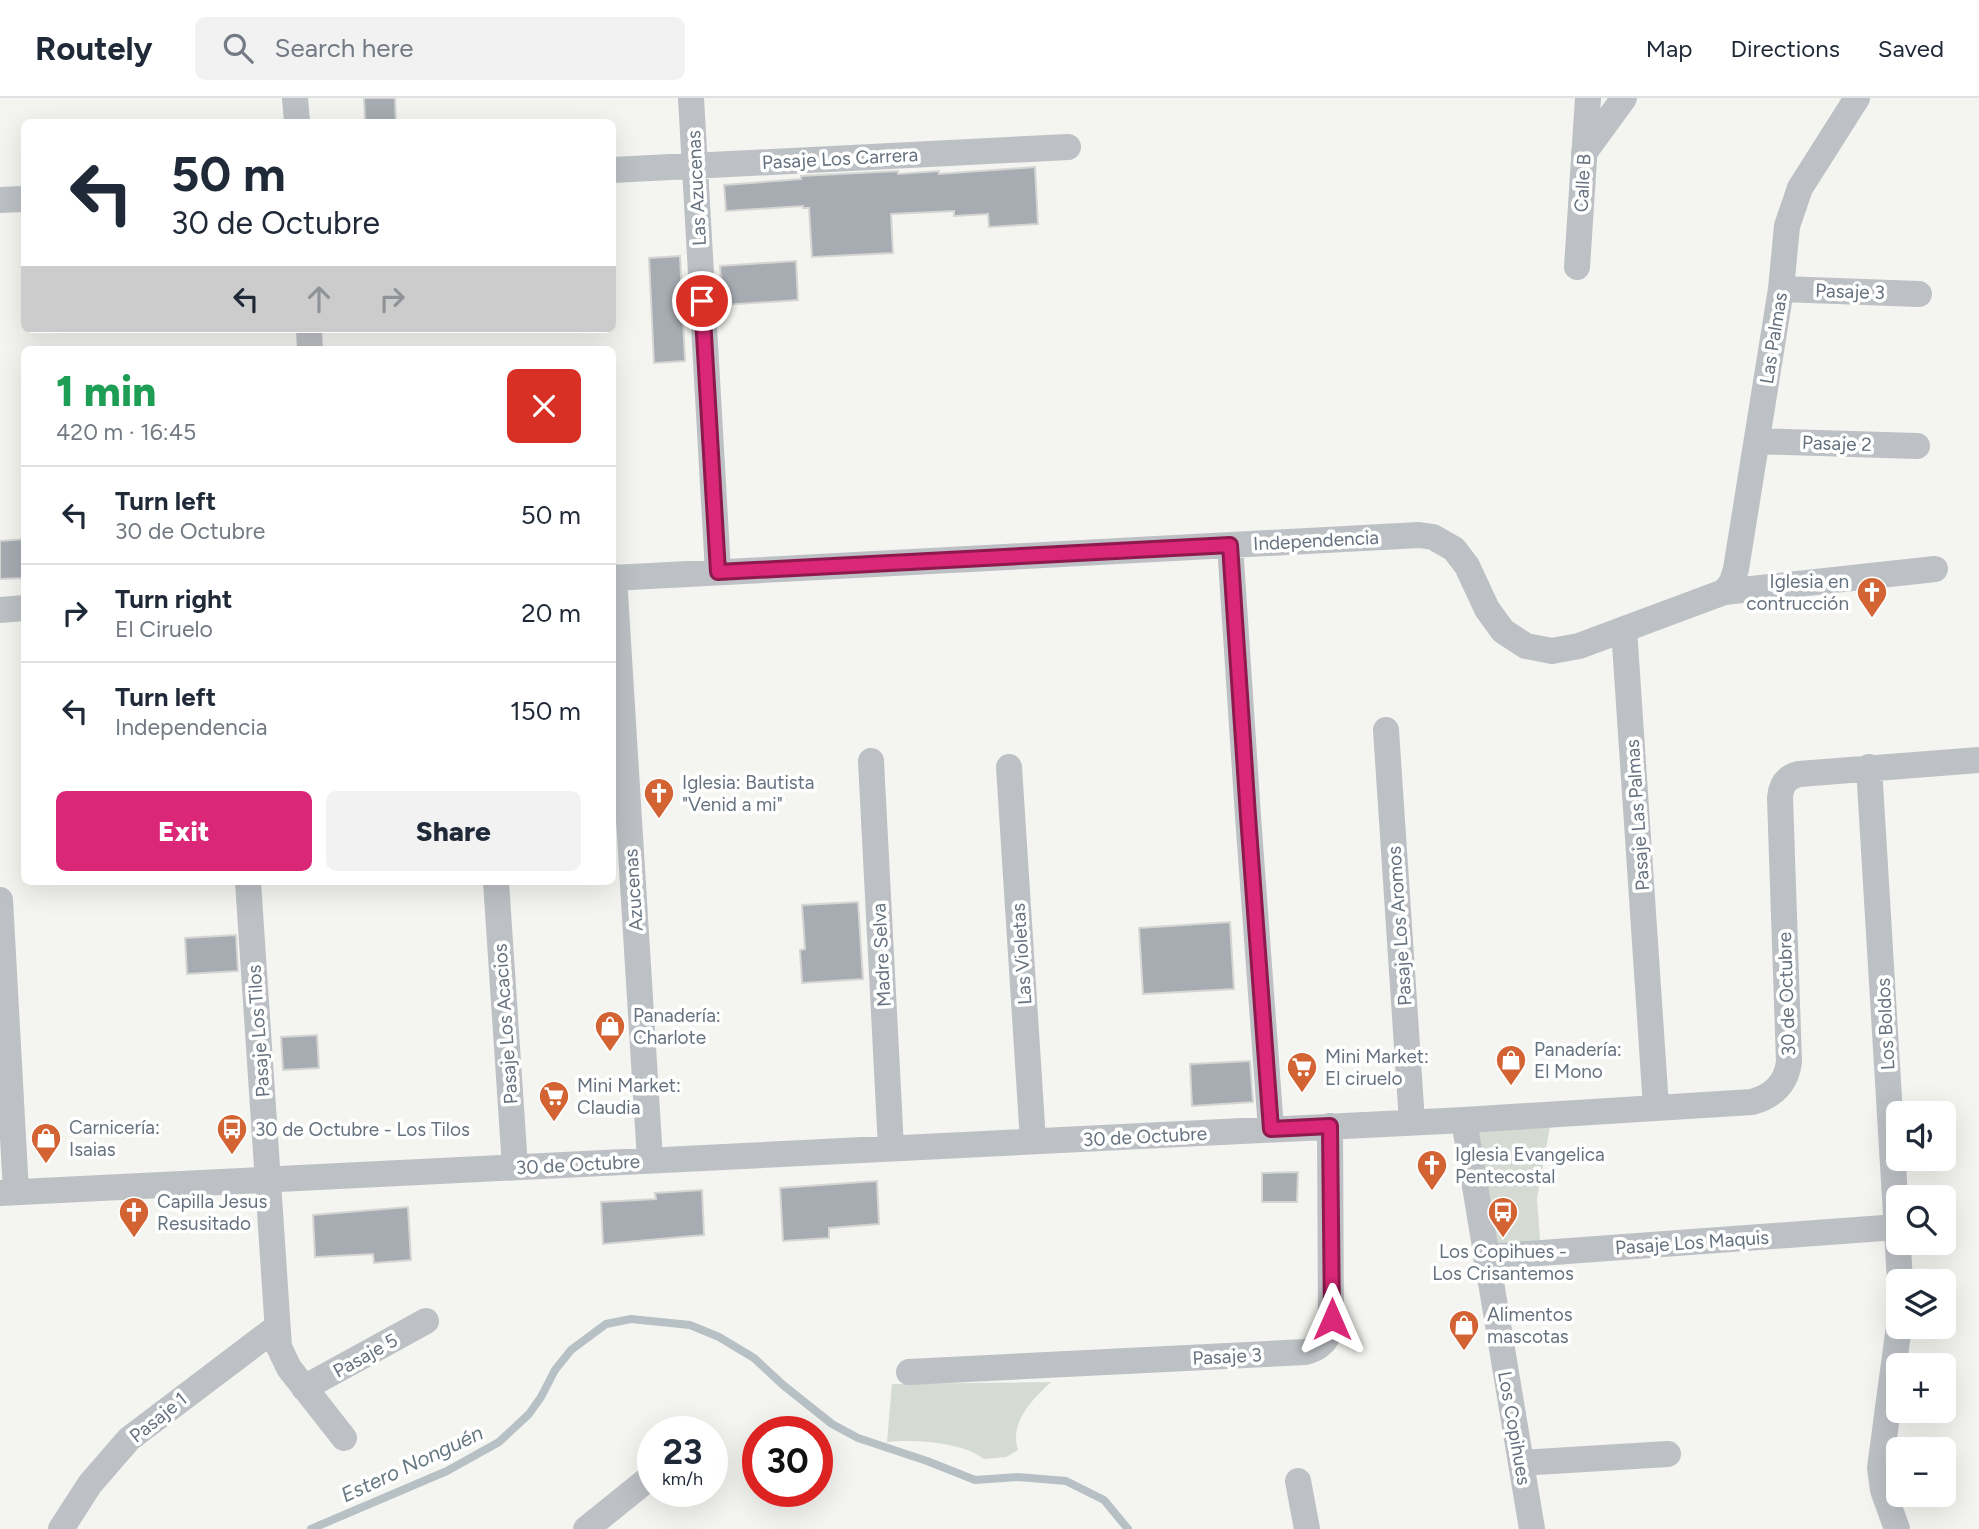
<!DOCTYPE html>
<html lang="en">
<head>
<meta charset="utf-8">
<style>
	:root { --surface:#fff; --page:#f2f2f3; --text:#1f2937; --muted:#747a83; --line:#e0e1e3; --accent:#db2777 }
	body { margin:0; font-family:Figtree,sans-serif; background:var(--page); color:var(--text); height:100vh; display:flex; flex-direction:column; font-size:26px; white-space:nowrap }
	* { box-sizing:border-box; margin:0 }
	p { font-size:23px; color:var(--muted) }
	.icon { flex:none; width:38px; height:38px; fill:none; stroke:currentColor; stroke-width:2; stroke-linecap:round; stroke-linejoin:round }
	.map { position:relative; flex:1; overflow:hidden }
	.panel { position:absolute; left:21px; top:248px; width:595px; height:539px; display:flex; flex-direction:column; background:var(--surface); border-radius:10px; box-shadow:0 7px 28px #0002 }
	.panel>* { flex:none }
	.banner { position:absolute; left:21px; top:21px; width:595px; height:214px; border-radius:10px; box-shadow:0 7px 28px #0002; background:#fff; color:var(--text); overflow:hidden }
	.fabs { position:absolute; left:1886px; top:1003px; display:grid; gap:14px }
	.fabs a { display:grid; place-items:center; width:70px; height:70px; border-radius:10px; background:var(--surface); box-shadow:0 7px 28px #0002; font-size:35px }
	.speed { position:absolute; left:637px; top:1318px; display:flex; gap:14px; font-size:35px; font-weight:700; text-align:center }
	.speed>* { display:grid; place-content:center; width:91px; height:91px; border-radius:50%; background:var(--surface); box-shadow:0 7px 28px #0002; line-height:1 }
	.speed small { font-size:18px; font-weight:400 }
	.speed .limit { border:10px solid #d22; background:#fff; color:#111 }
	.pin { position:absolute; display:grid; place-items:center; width:60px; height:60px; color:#fff; margin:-30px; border:4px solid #fff; border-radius:50%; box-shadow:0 2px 7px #0007 }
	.me { position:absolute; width:77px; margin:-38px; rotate:0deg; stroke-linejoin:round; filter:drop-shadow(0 0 5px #0008) }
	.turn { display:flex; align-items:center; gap:24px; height:147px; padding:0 35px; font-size:32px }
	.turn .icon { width:91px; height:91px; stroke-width:2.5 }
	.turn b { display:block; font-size:49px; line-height:60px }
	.lanes { display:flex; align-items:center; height:66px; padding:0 35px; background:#0003; justify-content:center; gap:35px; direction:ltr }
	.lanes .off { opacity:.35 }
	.round { display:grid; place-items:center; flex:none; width:74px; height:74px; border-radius:10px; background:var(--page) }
	.headline { display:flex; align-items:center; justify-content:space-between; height:119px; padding:0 35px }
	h1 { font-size:42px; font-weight:800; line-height:52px; color:#1e9e55 }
	.primary-button { display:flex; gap:14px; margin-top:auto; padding:14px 35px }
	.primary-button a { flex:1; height:80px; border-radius:10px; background:var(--accent); color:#fff; font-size:28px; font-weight:800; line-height:80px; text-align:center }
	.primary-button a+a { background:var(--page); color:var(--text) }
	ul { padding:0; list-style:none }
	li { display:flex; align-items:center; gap:21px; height:98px; padding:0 35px; border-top:2px solid var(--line) }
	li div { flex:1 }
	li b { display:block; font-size:26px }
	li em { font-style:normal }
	header { display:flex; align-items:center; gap:42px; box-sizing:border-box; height:98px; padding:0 35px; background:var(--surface); border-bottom:2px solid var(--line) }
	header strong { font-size:33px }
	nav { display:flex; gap:38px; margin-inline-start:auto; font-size:24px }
	.search { width:490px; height:63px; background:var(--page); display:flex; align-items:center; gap:18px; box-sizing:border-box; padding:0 24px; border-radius:10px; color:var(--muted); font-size:26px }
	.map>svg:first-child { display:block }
	.green { fill:#d5dad2 }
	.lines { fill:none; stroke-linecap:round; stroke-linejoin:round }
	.stream { stroke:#b7c1c5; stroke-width:8 }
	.building { fill:#a6acb2; stroke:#d5d5d3; stroke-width:2 }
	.street { stroke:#bdc0c4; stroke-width:26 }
	.route-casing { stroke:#8e194d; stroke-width:18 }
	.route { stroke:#db2777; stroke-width:12 }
	.labels { text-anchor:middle; stroke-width:7; stroke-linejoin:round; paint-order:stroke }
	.street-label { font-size:19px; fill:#66727f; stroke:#fff }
	.poi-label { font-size:19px; fill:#66727f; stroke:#fff; text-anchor:start }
	.water-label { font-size:21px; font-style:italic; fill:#667983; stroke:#fff }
</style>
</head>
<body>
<header>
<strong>Routely</strong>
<div class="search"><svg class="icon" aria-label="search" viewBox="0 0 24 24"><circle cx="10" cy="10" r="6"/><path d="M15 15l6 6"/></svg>Search here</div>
<nav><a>Map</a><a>Directions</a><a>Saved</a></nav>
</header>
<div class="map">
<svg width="1979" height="1431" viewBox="0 0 1979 1431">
	<rect width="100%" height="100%" fill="#f4f4f0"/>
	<path class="green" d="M1468,1026L1550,1028L1537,1101L1540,1142L1491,1152Z
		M1051,1284C1032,1302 1009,1324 1018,1352L1006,1359L984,1361C962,1344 915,1341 887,1344L892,1286Z"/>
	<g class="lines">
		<path class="stream" d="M311,1431L447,1373L499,1344L529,1316L541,1299L555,1272L571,1252L606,1226L631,1221L690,1227L719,1239L754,1260L783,1287L832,1326L858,1340L927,1363L975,1382L1018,1379L1066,1383L1104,1402L1128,1431"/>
	</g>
	<path class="building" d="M364,0H395L396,24H365Z
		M1035,69L1038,126L989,129L988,116L954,118V113L891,116L893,155L812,159L809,110H803V108L726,113L724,87L801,81V78L898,73V76L939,73V76Z
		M680,158L685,263L654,265L649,160Z
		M796,163L798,202L723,207L720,168Z
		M24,441V480L0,481V443Z
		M858,804L863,881L802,885L800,852L805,851L802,807Z
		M1230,824L1234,891L1143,896L1139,830Z
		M236,837L238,873L187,876L185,840Z
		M317,937L319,970L283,972L281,939Z
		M1250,963L1253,1004L1192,1008L1190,966Z
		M1298,1074L1297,1104H1262V1075Z
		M877,1083L879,1126L829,1130V1140L783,1143L780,1090Z
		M702,1092L704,1137L603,1146L601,1104L656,1101L655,1095Z
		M408,1109L411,1162L374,1165L373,1156L315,1159L313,1117Z"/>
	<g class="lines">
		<path class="street" d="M295,0L297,24
			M691,0L718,474
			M1584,55L1624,0
			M612,72L1068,49
			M0,102L24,101
			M1577,169L1588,0
			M1781,191L1919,196
			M309,231L310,252
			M1757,343L1917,348
			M1230,447L1248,718L1271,1031
			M614,479L650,1062
			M612,480L1419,437L1433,439L1454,451L1467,468L1487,511L1503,533L1526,548L1552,553L1579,548L1724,494L1935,471
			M1724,494L1732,484L1736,471L1781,191L1787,128L1800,90L1857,0
			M0,512L24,510
			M1624,531L1656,1009
			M1386,632L1412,1024
			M871,663L891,1050
			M1009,669L1033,1043
			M1869,669L1900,1183
			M248,784L279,1249L289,1270L344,1340
			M496,784L515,1069
			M0,802L16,1094
			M1464,1022L1532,1431
			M0,1095L1464,1022L1752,1004C1773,998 1786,986 1789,964L1780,700C1781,687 1786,679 1799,676L1979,662
			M1486,1159L1897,1129
			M909,1274L1305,1254C1319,1251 1327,1243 1331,1230L1330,1028
			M304,1290L426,1223
			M1521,1365L1668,1356
			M1298,1383L1307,1431
			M61,1431L90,1386L129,1341L277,1229
			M586,1431L653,1377
			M1897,1431L1883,1392L1880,1370L1899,1228"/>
	</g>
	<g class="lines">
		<g class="route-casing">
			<path id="route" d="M702,203L718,474L1230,447L1248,718L1271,1031L1330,1028L1332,1221"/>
		</g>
		<use href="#route" class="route"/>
	</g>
	<defs>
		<g id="church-pin" transform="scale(1.575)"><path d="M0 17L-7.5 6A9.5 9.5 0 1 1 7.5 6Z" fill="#d36332" stroke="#fff"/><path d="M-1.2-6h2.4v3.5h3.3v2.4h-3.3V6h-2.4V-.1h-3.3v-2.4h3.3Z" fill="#fff"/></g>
		<g id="shop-pin" transform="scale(1.575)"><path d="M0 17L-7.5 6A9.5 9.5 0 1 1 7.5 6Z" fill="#d36332" stroke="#fff"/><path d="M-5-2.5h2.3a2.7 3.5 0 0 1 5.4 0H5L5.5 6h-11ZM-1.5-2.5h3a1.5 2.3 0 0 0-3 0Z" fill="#fff"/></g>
		<g id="supermarket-pin" transform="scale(1.575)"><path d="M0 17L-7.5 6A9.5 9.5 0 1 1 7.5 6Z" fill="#d36332" stroke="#fff"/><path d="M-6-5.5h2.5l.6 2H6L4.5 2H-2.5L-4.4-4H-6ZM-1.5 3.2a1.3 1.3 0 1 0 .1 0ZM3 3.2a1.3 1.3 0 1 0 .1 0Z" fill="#fff"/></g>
		<g id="bus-pin" transform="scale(1.575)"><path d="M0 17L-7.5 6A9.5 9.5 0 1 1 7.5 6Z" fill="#d36332" stroke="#fff"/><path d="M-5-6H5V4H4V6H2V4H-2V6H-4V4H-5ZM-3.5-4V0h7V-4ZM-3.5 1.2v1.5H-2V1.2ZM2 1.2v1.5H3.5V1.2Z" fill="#fff"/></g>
	</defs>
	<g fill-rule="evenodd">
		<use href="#church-pin" x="1872" y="494"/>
		<use href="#church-pin" x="659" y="695"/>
		<use href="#shop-pin" x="610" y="928"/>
		<use href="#shop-pin" x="1511" y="962"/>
		<use href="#supermarket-pin" x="1302" y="969"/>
		<use href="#supermarket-pin" x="554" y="998"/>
		<use href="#bus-pin" x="232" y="1031"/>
		<use href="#shop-pin" x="46" y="1040"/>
		<use href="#church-pin" x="1432" y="1067"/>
		<use href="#church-pin" x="134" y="1114"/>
		<use href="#bus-pin" x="1503" y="1114"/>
		<use href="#shop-pin" x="1464" y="1227"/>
	</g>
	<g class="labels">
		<g class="street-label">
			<text transform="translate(840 60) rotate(-3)" y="7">Pasaje Los Carrera</text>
			<text transform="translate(1582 85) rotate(-87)" y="7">Calle B</text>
			<text transform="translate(696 90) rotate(-93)" y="7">Las Azucenas</text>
			<text transform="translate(1850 193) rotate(2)" y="7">Pasaje 3</text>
			<text transform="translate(1773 240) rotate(-81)" y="7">Las Palmas</text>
			<text transform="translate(1837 345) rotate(2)" y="7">Pasaje 2</text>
			<text transform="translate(1316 442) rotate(-3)" y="7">Independencia</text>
			<text transform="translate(1637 717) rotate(-94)" y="7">Pasaje Las Palmas</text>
			<text transform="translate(633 792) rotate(-94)" y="7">Azucenas</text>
			<text transform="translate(1399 828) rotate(-94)" y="7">Pasaje Los Aromos</text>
			<text transform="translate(1021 856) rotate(-94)" y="7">Las Violetas</text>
			<text transform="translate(881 857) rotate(-93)" y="7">Madre Selva</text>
			<text transform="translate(1786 896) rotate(-92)" y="7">30 de Octubre</text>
			<text transform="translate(505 926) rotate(-94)" y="7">Pasaje Los Acacios</text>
			<text transform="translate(1885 926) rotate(-93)" y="7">Los Boldos</text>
			<text transform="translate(258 933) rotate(-94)" y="7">Pasaje Los Tilos</text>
			<text transform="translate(1145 1038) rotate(-3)" y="7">30 de Octubre</text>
			<text transform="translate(578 1066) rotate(-3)" y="7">30 de Octubre</text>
			<text transform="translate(1692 1144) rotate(-4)" y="7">Pasaje Los Maquis</text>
			<text transform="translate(365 1257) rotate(-29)" y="7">Pasaje 5</text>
			<text transform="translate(1227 1258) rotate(-3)" y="7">Pasaje 3</text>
			<text transform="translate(158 1319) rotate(-39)" y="7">Pasaje 1</text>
			<text transform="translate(1515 1330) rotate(80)" y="7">Los Copihues</text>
		</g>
		<g class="poi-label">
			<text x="1849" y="490" text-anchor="end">Iglesia en<tspan x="1849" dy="22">contrucción</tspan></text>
			<text x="682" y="691">Iglesia: Bautista<tspan x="682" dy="22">"Venid a mi"</tspan></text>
			<text x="633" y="924">Panadería:<tspan x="633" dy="22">Charlote</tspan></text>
			<text x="1534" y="958">Panadería:<tspan x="1534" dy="22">El Mono</tspan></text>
			<text x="1325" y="965">Mini Market:<tspan x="1325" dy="22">El ciruelo</tspan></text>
			<text x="577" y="994">Mini Market:<tspan x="577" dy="22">Claudia</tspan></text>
			<text x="69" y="1036">Carnicería:<tspan x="69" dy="22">Isaias</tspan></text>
			<text x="255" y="1038">30 de Octubre - Los Tilos</text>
			<text x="1455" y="1063">Iglesia Evangelica<tspan x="1455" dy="22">Pentecostal</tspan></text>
			<text x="157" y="1110">Capilla Jesus<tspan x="157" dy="22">Resusitado</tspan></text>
			<text x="1503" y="1160" text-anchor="middle">Los Copihues -<tspan x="1503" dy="22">Los Crisantemos</tspan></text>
			<text x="1487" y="1223">Alimentos<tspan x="1487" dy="22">mascotas</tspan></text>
		</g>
		<g class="water-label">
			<text transform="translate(412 1366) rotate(-25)" y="7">Estero Nonguén</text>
		</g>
	</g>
</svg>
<div class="fabs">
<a><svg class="icon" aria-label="sound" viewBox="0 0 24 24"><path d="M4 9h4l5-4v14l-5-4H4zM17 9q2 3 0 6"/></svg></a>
<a><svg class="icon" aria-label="search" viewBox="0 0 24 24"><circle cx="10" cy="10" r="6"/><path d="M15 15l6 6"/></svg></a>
<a><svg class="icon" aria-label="layers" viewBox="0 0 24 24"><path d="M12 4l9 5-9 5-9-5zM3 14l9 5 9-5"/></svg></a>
<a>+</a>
<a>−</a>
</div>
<div class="speed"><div>23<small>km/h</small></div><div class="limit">30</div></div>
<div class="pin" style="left:702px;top:203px;background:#d93025"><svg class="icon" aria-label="arrive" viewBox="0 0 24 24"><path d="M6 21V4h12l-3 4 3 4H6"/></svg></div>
<svg class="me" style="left:1332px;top:1221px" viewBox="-20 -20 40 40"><path d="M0-17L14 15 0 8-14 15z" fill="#db2777" stroke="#fff" stroke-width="4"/></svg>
<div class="banner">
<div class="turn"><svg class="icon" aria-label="left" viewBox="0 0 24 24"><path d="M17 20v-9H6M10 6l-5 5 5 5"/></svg><div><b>50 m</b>30 de Octubre</div></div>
<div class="lanes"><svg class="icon" aria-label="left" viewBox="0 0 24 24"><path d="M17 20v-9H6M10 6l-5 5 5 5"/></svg><svg class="icon off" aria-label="ahead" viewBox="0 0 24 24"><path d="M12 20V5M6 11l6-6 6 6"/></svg><svg class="icon off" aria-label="right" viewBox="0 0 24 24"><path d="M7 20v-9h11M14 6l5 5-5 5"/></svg></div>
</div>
<section class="panel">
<div class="headline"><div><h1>1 min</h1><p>420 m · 16:45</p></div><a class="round" style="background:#d93025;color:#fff"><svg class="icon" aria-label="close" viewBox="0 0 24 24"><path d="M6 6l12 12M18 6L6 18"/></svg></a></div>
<ul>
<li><svg class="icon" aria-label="left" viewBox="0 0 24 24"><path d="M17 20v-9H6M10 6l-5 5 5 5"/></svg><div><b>Turn left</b><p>30 de Octubre</p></div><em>50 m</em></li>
<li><svg class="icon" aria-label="right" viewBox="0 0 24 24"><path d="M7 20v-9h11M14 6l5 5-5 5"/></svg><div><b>Turn right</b><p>El Ciruelo</p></div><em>20 m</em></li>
<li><svg class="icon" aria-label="left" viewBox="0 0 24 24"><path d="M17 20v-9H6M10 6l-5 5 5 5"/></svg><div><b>Turn left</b><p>Independencia</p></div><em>150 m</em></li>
</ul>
<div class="primary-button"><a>Exit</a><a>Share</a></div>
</section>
</div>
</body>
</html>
